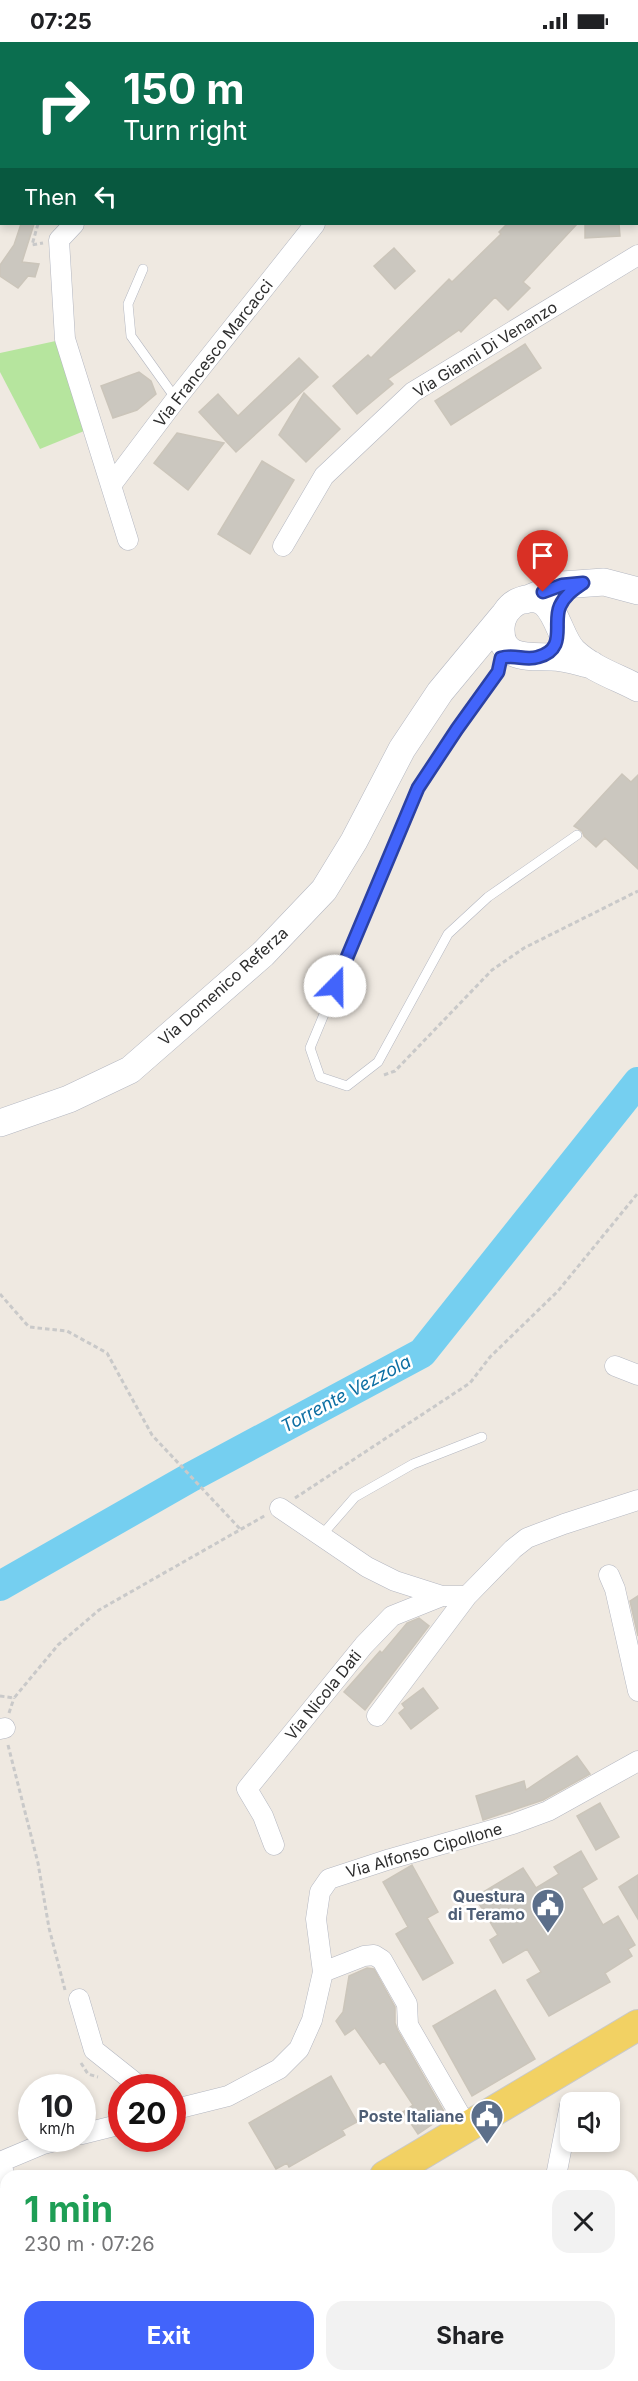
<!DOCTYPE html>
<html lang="en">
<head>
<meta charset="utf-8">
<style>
	:root { --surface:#fff; --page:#f2f2f2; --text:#202124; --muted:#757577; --accent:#4264fb }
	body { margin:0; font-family:Inter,sans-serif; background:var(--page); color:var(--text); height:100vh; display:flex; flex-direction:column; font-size:22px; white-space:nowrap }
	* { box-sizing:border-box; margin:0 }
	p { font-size:20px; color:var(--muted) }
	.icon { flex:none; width:33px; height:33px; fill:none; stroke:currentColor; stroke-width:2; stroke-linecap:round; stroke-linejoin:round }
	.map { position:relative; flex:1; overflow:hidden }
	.panel { position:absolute; left:0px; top:2128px; width:639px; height:212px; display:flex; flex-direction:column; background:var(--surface); border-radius:18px 18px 0 0; box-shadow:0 3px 9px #0003 }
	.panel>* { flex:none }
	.banner { position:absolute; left:0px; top:0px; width:639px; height:183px; box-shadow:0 3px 9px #0003; background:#0b6e4f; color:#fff; overflow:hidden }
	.buttons { position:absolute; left:560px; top:2050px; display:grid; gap:12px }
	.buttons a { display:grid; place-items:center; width:60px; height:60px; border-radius:12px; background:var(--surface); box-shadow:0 3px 9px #0003; font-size:30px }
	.speed { position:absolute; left:18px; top:2032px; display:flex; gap:12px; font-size:30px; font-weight:700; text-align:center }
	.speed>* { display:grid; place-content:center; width:78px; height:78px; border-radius:50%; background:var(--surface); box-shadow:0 3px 9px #0003; line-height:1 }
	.speed small { font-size:15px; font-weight:400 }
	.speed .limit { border:9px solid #d22; background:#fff; color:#111 }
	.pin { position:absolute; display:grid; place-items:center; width:51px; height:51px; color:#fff; margin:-62px -26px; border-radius:50% 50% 50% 0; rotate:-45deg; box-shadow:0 0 6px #0007 }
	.pin .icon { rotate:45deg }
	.me { position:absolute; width:66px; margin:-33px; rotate:22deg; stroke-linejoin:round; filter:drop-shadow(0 0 4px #0008) }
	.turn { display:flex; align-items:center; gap:21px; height:126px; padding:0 24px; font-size:27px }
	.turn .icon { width:78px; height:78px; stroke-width:2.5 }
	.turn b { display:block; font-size:42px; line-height:51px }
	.then { display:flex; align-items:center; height:57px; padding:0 24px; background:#0003; gap:12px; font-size:22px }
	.round { display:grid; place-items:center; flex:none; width:63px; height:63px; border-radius:18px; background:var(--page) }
	.overview { display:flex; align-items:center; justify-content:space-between; height:102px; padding:0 24px }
	h1 { font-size:36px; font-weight:700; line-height:45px; color:#1e9e55 }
	.button { display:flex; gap:12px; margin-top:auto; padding:12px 24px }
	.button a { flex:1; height:69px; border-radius:18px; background:var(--accent); color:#fff; font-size:24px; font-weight:700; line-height:69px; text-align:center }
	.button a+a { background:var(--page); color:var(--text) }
	.status { display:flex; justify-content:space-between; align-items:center; height:42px; padding:0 30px; background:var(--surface); direction:ltr }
	.status svg { height:16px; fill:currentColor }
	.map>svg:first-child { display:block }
	.green { fill:#b6e59e }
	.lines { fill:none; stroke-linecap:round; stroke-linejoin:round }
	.river { stroke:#75cff0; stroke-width:30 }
	.building { fill:#cbc7bf; stroke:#cbc5ba; stroke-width:1.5 }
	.lane-casing { stroke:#b4b7c1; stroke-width:10 }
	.street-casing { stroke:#b4b7c1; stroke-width:21 }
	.secondary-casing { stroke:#b4b7c1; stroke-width:28 }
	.primary-casing { stroke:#c9c9c9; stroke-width:32 }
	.path { stroke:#c9c9c9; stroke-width:3; stroke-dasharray:4.5 3; stroke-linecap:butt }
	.lane { stroke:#fff; stroke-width:9 }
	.street { stroke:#fff; stroke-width:20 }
	.secondary { stroke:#fff; stroke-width:27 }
	.primary { stroke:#f2d163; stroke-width:30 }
	.route-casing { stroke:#2b41a3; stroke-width:15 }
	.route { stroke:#4264fb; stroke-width:10 }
	.labels { text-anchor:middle; stroke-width:5; stroke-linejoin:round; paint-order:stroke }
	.street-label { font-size:16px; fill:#2e2e2e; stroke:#fff }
	.service-label { font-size:16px; font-weight:bold; fill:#4e5e75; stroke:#fff; text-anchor:end }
	.water-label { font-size:18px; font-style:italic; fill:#0d6fa3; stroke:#fff }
</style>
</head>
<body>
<div class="status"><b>07:25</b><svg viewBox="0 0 49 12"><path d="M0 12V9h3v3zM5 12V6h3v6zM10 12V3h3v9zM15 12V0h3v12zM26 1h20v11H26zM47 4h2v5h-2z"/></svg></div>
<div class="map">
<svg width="638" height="2339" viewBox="0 0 638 2339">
	<rect width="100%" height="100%" fill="#efe9e1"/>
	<path class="green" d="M65,297L94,385L40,407L0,330V311Z"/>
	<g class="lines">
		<path class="river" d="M0,1544L191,1435L422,1311L638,1040"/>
	</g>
	<path class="building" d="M21,182H34L22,220L39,222L35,235L28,234L18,246L0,234V223L14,203Z
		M507,182H577L523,240L530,246L508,268L495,255L461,290L459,288L388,337L393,342L357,372L333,344L368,313L371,316L449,237L452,240L501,192L499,190Z
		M585,182H619L620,194L585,196Z
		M394,206L415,229L395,247L374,224Z
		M525,302L541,326L451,383L435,359Z
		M299,316L318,335L236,410L199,370L218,352L238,374Z
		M139,330L151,339L156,352L137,368L113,376L101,344Z
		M304,351L340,387L306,420L279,393Z
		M177,391L224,401L188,448L154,421Z
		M262,419L294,438L250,512L218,492Z
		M622,732L631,740L638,733V827L605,796L596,805L584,794L582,789L574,784Z
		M638,1554V1594L630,1559Z
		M419,1576L429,1584L365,1668L344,1650L380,1609L382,1611L407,1581Z
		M423,1646L438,1666L411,1687L399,1671L405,1666L402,1662Z
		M577,1714L590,1732L543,1758L483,1778L476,1754L524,1739L526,1748Z
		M600,1761L619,1795L596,1808L577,1774Z
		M581,1809L597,1837L582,1846L603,1883L618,1874L635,1903L628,1907L632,1914L605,1931L610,1940L549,1974L527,1938L541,1930L527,1907L503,1921L490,1898L498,1893L475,1855L523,1826L536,1846L559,1832L554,1825Z
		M412,1823L438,1870L427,1876L453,1921L423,1938L396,1892L408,1885L383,1840Z
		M638,1833V1877L619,1845Z
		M367,1926L374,1927L395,1965V1981L398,1989L446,2073L418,2092L403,2070L413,2063L384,2019L380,2022L355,1986L345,1993L336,1979L343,1970L349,1934Z
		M495,1948L535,2017L472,2054L433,1984Z
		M331,2034L357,2080L342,2088L345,2093L289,2125L287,2121L276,2127L249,2081Z"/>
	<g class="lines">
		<g class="lane-casing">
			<path id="lane" d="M143,227L128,262L131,294L176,357
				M500,616L498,630L457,686L418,746L310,1006L320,1035L347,1044L378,1020L448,892L488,855L577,793
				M321,1494L355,1455L413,1422L482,1395"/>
		</g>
		<g class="street-casing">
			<path id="street" d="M466,2L468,0
				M74,182L59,198L65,297L128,498
				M112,442L176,357L315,182
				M283,504L324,434L413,350L638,213
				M615,1324L638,1333
				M280,1466L367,1525L395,1539L442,1554
				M609,1533L615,1547L638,1649
				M377,1674L467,1554L513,1507L527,1496L564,1482L638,1458
				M0,1687L5,1686
				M274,1803L263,1774L247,1747L364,1603L392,1574L442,1554H467
				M323,1930L364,1914L374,1913L382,1918L407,1962L408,1983L467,2085
				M79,1957L94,2008L138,2043L147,2046
				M172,2068L228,2054L279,2027L299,2007L312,1978L323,1930L316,1877L320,1850L329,1837L390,1817L513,1782L548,1769L638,1719
				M82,2092L122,2082
				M556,2134L570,2063
				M6,2137L0,2120L43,2102L63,2097
				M633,2177L638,2178
				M2,2206L6,2203
				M633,2284H638
				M174,2334L175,2336"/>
		</g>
		<g class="secondary-casing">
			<path id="secondary" d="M525,558L562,543L604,540L638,549
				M592,623C579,620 565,615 551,615C530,614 500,619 501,586C501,575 508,565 517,560C556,542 556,594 574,610C592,627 617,635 638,646
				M0,1081L69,1057L130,1028L263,912L324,848L354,799L402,707L440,650L503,574"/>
		</g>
		<g class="primary-casing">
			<path id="primary" d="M385,2134L638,1983
				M42,2339L50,2334"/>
		</g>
		<path class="path" d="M49,0L52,2
			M261,2L263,0
			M38,182L32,203L43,201
			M384,1033L395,1029L492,928L524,906L638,849
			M0,1252L29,1285L67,1289L107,1311L152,1393L241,1488
			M295,1456L470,1341L490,1315L558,1249L638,1151
			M0,1654L14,1656L58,1603L99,1568L266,1473
			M9,1671L14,1656
			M8,1703L38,1821L49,1886L65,1948
			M81,2021L88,2032L98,2035"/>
		<use href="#lane" class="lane"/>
		<use href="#street" class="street"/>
		<use href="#secondary" class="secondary"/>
		<use href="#primary" class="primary"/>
	</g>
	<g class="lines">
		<g class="route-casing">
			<path id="route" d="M335,944L418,746L457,687L498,630L501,616C514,612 526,619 538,615C568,607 552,581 560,564C565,553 573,548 583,541L562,543L543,550"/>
		</g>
		<use href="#route" class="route"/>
	</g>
	<defs>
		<g id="civic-pin" transform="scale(1.725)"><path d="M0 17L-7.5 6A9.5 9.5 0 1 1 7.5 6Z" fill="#5c6f8a" stroke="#fff"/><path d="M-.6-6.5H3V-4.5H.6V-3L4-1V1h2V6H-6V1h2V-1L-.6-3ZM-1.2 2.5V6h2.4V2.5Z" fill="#fff"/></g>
	</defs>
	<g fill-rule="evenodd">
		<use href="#civic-pin" x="548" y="1863"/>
		<use href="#civic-pin" x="487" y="2074"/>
	</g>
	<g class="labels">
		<g class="street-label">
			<text transform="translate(485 307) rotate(-32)" y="6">Via Gianni Di Venanzo</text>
			<text transform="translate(213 311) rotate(-52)" y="6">Via Francesco Marcacci</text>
			<text transform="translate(223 944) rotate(-42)" y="6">Via Domenico Referza</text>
			<text transform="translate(323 1653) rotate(-51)" y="6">Via Nicola Dati</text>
			<text transform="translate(424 1808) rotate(-16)" y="6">Via Alfonso Cipollone</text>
		</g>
		<g class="service-label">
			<text x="525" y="1860">Questura<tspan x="525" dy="18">di Teramo</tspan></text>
			<text x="464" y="2080">Poste Italiane</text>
		</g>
		<g class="water-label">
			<text transform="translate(346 1352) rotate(-28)" y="6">Torrente Vezzola</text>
		</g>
	</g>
</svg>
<div class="buttons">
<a><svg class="icon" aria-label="sound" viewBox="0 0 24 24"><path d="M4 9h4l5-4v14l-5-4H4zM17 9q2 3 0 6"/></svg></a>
</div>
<div class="speed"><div>10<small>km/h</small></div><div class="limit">20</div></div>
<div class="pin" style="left:543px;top:550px;background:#d93025"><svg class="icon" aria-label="arrive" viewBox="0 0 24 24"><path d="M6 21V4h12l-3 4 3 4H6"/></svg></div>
<svg class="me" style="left:335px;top:944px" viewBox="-20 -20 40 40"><circle r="19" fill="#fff"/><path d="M0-13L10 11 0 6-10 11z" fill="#4264fb"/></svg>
<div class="banner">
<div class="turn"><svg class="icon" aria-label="right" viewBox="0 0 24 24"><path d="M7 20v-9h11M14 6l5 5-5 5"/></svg><div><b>150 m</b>Turn right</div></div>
<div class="then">Then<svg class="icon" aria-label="left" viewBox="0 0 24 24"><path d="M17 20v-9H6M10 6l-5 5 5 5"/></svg></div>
</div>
<section class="panel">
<div class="overview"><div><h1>1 min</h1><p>230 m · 07:26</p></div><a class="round"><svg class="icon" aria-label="close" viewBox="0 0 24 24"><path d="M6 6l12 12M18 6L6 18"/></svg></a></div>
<div class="button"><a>Exit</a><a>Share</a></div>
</section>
</div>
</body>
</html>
